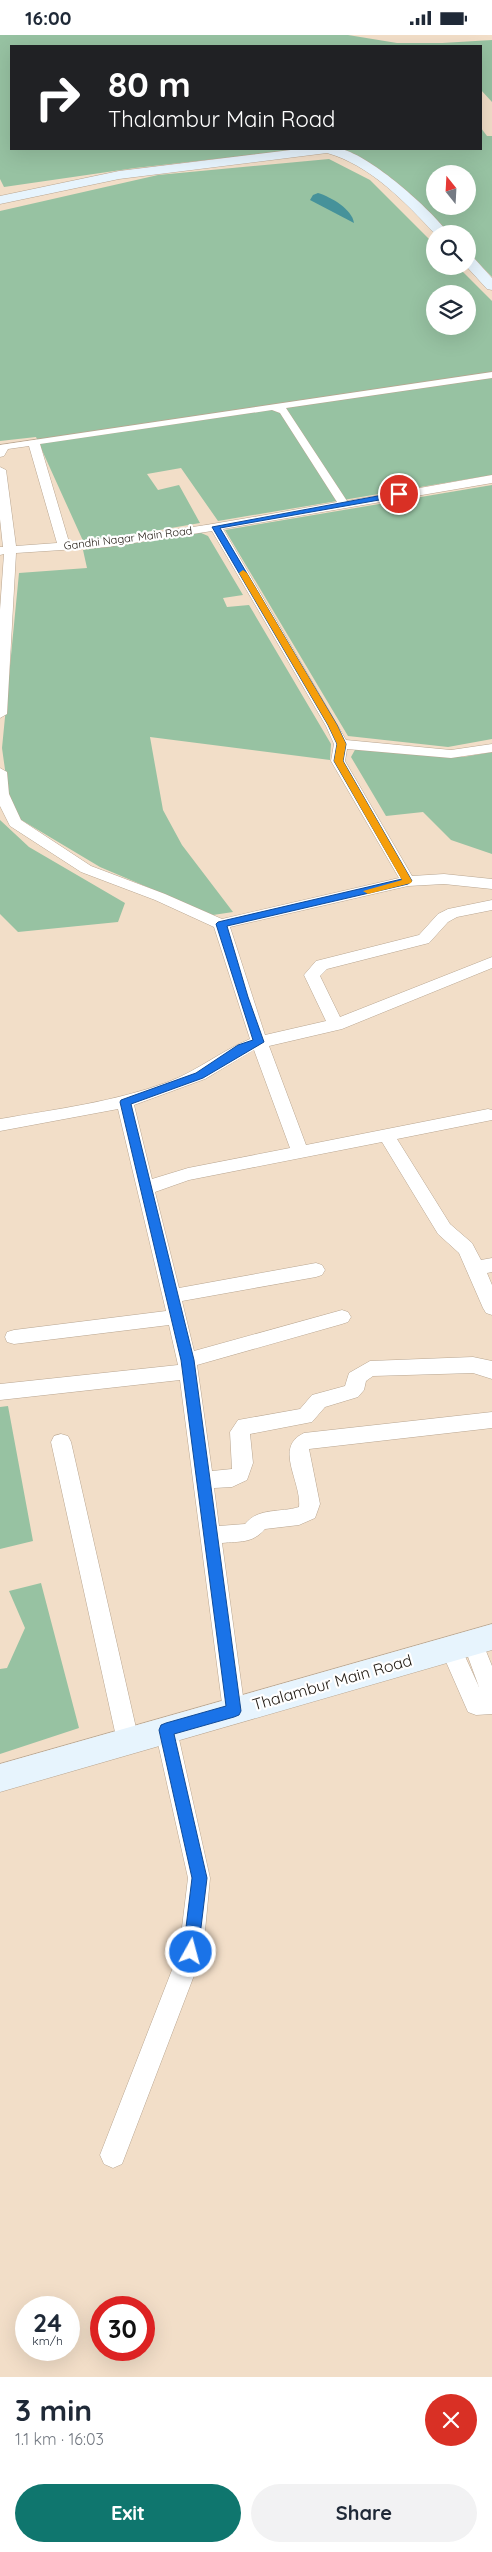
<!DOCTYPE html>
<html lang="en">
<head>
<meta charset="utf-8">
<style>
	:root { --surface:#fff; --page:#f2f2f3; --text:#1f2937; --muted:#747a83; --accent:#0f766e }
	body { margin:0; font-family:Quicksand,sans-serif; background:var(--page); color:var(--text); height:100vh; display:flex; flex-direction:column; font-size:19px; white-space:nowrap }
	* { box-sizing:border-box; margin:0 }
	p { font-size:16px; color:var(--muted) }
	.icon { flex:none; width:28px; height:28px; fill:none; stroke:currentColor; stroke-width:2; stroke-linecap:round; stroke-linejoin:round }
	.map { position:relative; height:2342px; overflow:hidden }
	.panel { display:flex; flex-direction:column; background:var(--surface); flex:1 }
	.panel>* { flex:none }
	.guide { position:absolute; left:10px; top:10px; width:472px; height:105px; border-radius:0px; box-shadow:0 5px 20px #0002; background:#202124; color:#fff; overflow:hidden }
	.needle { width:32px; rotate:342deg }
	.fabs { position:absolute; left:426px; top:130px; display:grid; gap:10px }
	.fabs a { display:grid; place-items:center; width:50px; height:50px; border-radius:50%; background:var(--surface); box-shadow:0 5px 20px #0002; font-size:25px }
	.speed { position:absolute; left:15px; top:2261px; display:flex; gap:10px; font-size:25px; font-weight:700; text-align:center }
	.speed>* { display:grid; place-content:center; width:65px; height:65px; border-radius:50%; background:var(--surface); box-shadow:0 5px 20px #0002; line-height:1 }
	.speed small { font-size:12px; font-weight:400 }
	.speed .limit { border:8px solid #d22; background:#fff; color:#111 }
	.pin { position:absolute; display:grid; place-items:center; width:42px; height:42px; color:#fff; margin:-21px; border:2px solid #fff; border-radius:50%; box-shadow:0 1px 5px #0007 }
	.me { position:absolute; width:55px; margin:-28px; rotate:7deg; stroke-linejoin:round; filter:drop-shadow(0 0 4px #0008) }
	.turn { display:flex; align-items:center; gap:18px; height:105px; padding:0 15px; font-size:22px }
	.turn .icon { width:65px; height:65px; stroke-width:2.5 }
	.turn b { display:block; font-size:35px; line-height:42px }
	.round { display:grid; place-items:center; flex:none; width:52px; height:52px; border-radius:26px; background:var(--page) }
	.summary { display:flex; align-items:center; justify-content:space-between; height:85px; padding:0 15px }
	h1 { font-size:30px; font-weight:700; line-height:38px }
	.action { display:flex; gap:10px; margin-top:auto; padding:10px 15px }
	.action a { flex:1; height:58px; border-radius:30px; background:var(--accent); color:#fff; font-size:20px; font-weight:700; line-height:58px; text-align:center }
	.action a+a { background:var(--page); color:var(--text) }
	.status { display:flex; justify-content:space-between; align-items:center; height:35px; padding:0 25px; background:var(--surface); direction:ltr }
	.status svg { height:14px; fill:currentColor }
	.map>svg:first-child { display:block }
	.green { fill:#97c2a2; fill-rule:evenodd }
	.water { fill:#46929a }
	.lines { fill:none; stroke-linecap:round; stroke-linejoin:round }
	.street-casing { stroke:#b9a691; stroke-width:1 }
	.secondary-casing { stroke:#b9a691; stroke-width:1 }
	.street { fill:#fff; fill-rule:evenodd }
	.secondary { fill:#e7f4fd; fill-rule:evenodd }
	.route { fill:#1a73e8; stroke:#114b97 }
	.slow { fill:#f59e0b }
	.labels { text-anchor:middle; stroke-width:4.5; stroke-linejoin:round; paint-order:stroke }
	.far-street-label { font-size:11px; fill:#1d160e; stroke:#fff }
	.near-street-label { font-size:16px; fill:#1d160e; stroke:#fff }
</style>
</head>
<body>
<div class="status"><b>16:00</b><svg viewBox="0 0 49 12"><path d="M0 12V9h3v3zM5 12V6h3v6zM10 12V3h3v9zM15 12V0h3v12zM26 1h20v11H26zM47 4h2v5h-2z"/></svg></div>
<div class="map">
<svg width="492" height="2342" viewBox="0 0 492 2342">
	<rect width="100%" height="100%" fill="#f2dec8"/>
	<path class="green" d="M0,0H348L397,8H442L492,5V67L481,55V11H11V114H304L135,133L4,152L0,144Z
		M481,93L487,101H492V242L468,217V199H450L428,176L338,114H481ZM435,139H468V171H435Z
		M329,124L370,145L435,210V231H457L492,266V440L218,486L181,433L147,439L158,455L179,450L200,488L84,508L36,402L0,406V176L158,140ZM435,259H468V291H435Z
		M492,450V704L448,712L348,701L225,495Z
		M199,497L208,501L243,560L223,563L227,572L249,570L331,709L330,725L150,702L163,775L182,810L233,877L213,880L100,832L18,783L8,756L2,713L19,538L87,533L83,515Z
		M356,713L463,722L492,717V819L451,805L423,777L386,781L351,722Z
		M0,785L29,812L125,868L118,887L18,897L0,879Z
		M8,1371L33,1506L0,1514V1372Z
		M41,1548L79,1693L0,1719V1634L7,1633L25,1593L9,1556Z"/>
	<path class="water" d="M318,158C331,162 352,174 354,188L310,165L313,160Z"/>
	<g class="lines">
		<g class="street-casing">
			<path id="street" d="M492,337V343L286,373L347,466L492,440V448L223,494L346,705L451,715L492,709V717L451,723L347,714L345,726L412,841L444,839L492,844V854L444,849L408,851L230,892L265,1000L326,986L304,940L316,926L419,900L438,879L448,874L492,865V875L457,882L448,887L429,908L327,934L320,941L340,982L492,922V933L342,994L269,1011L306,1110L488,1074L492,1075V1085L397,1104L450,1189L472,1208L481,1225L492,1223V1237L487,1238L492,1250V1280L486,1278L483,1273L459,1218L438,1199L382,1107L189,1145L155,1157L179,1253L316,1228L322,1230L325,1235L322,1240L316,1242L182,1266L194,1316L342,1275L348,1277L351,1282L348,1287L342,1289L197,1330L212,1436L232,1434L230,1397L238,1385L300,1374L312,1360L345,1351L349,1338L370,1326L473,1322L492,1326V1344L473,1338L373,1341L366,1346L364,1355L358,1362L325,1372L312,1387L250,1399L253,1428L247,1445L232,1452L214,1453L219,1491L245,1489C259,1472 280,1478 299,1472C302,1447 273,1412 304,1398L492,1377V1393L309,1414L320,1469L315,1483L299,1490L265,1494C252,1509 240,1506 222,1508L245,1676L242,1683L234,1686L226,1683L223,1676L180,1345L0,1365V1349L178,1330L169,1290L14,1309L7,1307L5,1302L7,1297L14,1295L166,1276L118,1074L0,1096V1084C57,1074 114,1067 168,1047C197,1036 221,1016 250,1004L214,892L155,865L81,837L10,791L0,771V733L7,737L9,759L21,785L91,831L165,859L222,884L399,843L331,726L334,709L326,691L212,496L107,512L16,518L7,679L0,683V575L4,519L0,520V512H3L0,484V432L6,435L16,511L57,508L29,411L8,414L4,421L0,422V410ZM272,375L280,378L337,467C248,483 159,500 69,507L40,409ZM254,1015L290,1113L188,1133L152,1144L134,1070L205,1044Z
				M61,1399L68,1401L71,1407L139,1706L136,1713L128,1716L120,1713L117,1706L51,1407L54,1401Z
				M473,1599L480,1601L492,1631V1679L476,1680L468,1677L440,1613L444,1606L451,1603L458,1606L479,1652L463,1608L466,1601Z
				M166,1685L174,1688L177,1695L210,1843L203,1917L122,2129L113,2133L104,2129L100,2120L179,1917L188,1843L155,1695L158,1688Z"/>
		</g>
		<g class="secondary-casing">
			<path id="secondary" d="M299,114C313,114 328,111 341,114C371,121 431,174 449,199H435C405,167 370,130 327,118L119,144L0,169V161L119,136Z
				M468,221L473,222L492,243V255L487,254L466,231Z
				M492,1589V1615L0,1757V1729Z"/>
		</g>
		<use href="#street" class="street"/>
		<use href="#secondary" class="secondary"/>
	</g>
	<path class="route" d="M399,457L403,459L402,461L220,493L337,690L346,709L343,726L412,846L408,849L227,891L248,962L264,1007L203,1043L131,1069L194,1325L241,1676L239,1680L234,1682L174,1699L207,1843L198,1917L196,1923L191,1925L185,1923L183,1917L192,1843L159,1695L161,1690L166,1688L226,1671L181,1325L120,1067L121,1065L196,1038L238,1010L253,1005L216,889L218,887L402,844L334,726L337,709L328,690L212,492Z"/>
	<path class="slow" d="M243,535L247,538L337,690L346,709L343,726L412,846L411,848L368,859L363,856L402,845L334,726L337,709L328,690L239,538Z"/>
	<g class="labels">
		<g class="far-street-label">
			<text transform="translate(128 503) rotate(-7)" y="4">Gandhi Nagar Main Road</text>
		</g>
		<g class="near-street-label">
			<text transform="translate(332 1647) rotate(-16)" y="6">Thalambur Main Road</text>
		</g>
	</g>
</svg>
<div class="fabs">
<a><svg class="needle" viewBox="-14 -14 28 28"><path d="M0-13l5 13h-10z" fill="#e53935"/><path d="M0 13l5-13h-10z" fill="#747a83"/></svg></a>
<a><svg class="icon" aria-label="search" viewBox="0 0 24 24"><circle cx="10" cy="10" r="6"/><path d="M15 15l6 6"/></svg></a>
<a><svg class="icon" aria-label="layers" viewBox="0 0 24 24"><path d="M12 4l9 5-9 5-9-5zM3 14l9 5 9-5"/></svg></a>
</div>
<div class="speed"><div>24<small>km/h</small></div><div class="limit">30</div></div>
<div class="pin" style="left:399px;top:459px;background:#d93025"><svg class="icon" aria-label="arrive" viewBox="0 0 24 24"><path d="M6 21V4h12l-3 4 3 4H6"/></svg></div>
<svg class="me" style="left:191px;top:1917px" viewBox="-20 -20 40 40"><circle r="17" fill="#1a73e8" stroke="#fff" stroke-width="3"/><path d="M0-11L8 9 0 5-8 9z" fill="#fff"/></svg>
<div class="guide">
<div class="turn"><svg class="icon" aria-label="right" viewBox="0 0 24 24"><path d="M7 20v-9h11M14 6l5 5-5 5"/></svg><div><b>80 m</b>Thalambur Main Road</div></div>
</div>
</div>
<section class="panel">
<div class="summary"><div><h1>3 min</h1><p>1.1 km · 16:03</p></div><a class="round" style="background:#d93025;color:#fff"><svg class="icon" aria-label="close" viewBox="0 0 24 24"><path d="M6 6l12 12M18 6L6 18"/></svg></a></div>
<div class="action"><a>Exit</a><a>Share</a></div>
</section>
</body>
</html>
